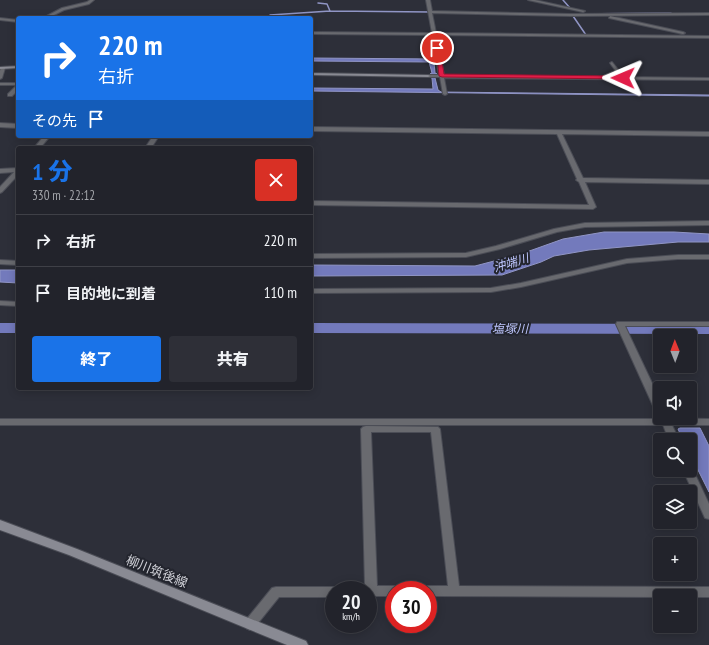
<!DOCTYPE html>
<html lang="ja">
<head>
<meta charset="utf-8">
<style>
	:root { --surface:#22232b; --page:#2e2f37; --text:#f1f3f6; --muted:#a2a4a9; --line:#3f4047; --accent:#1a73e8 }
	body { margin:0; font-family:"PT Sans Narrow","Noto Sans JP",sans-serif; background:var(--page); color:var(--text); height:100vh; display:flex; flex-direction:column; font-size:15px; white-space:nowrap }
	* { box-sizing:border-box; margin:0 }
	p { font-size:13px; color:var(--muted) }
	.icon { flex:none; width:22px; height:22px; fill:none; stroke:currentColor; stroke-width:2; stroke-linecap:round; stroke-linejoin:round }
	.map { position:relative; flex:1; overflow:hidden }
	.side { position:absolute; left:16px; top:146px; width:297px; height:244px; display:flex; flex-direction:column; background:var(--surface); border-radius:4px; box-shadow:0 2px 10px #0003,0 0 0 1px var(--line) }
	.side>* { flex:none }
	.banner { position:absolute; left:16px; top:16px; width:297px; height:122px; border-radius:4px; box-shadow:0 2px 10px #0003,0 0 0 1px var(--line); background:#1a73e8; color:#fff; overflow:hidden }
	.needle { width:26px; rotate:359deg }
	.controls { position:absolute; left:653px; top:329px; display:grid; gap:8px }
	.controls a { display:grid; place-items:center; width:44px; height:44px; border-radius:4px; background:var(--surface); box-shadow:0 2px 10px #0003,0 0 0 1px var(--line); font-size:20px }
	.speed { position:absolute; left:325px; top:581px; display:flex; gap:8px; font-size:20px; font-weight:700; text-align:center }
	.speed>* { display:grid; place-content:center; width:52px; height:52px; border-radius:50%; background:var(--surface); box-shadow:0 2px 10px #0003,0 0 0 1px var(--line); line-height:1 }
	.speed small { font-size:10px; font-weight:400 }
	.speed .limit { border:6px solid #d22; background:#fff; color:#111 }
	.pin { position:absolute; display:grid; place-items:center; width:34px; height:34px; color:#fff; margin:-17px; border:2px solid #fff; border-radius:50%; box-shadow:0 1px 4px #0007 }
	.me { position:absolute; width:44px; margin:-22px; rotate:271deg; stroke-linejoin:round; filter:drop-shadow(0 0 3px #0008) }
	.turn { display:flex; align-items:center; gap:14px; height:84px; padding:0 16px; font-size:18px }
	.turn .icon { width:52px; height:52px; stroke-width:2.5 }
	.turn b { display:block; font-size:28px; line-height:34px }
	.then { display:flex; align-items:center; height:38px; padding:0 16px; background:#0003; gap:8px; font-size:15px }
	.round { display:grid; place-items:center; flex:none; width:42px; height:42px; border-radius:4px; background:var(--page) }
	.overview { display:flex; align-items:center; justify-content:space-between; height:68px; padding:0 16px }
	h1 { font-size:24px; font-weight:800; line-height:30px; color:var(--accent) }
	.primary-button { display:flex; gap:8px; margin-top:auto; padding:8px 16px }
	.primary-button a { flex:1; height:46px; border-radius:4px; background:var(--accent); color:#fff; font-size:16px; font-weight:800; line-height:46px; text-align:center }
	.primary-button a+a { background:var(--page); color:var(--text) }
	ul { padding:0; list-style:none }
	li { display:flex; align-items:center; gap:12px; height:52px; padding:0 16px; border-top:1px solid var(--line) }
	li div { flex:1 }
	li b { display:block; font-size:15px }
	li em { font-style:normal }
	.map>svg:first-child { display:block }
	.water { fill:#737abc; stroke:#9095c5 }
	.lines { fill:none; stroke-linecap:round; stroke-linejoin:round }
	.stream { stroke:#9095c5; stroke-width:1.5 }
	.river { fill:#737abc; fill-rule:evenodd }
	.street-casing { stroke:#4b4d56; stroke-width:2 }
	.secondary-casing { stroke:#4b4d56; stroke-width:2 }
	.street { fill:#696a6f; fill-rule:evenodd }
	.secondary { fill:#898a93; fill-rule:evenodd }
	.route { fill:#e11d48; stroke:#92132f }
	.labels { text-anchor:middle; stroke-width:4; stroke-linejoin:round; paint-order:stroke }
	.water-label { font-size:12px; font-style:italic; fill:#bfc7ff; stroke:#23252e }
	.near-street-label { font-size:13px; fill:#d2d3da; stroke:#23252e }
</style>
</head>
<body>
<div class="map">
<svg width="709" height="645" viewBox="0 0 709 645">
	<rect width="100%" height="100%" fill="#2d2f39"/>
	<path class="water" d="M311,58L436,59V62H434L435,73L437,74H430L432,73L429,62L311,61Z
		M430,77H436L435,78L438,90L441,92L709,95V96L311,91V88L433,89L432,78Z
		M604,232H674L709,234V242H678L589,250L554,256L541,262L502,275L311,276V265L475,266L521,254L563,239Z
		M0,270H18V283L0,282Z
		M680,428H700L709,446V492L690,454V440H683L678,429Z"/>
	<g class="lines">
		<path class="stream" d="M563,0L570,8
			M318,3L327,4L330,11
			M577,14L671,13
			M270,15L330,11L431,12
			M573,16L586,35"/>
		<path class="river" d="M0,323H18V333H0Z
			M311,323L709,324V334L311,333Z"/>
		<g class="street-casing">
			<path id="street" d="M90,0H94L89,4L64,10L48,18H43L62,8L87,2Z
				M426,0H430L432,11L571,14L709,13V15L571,16L432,13L436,33L709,36V38L436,35L444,75L620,77L610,63L612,62L624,77L709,78V80L444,78L447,94L445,95L443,94L440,77H428L426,76L428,75H439L432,35L311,34V32L432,33Z
				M528,0H535L585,11L583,12Z
				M610,16L683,32L685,33L683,34L609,18Z
				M0,18L18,20V22L0,20Z
				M1,67L5,68L2,78L0,79V71Z
				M0,83H18V85H0Z
				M16,86H18V90L12,96H8V94Z
				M0,123L18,124V128L0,127Z
				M311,127L709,132V136L562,134L583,178L709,180V184L585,182L596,207L593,209L311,205V201L589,205L579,182L576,180L577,179L557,134L311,131Z
				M44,136H50L40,148H34Z
				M153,136H159L151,148H145Z
				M18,168V175L2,192L0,193V187L14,172L0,173V169Z
				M709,221V225L585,227L557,232L500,249L466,257L311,258V254L466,253L496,246L554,229L585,223Z
				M678,255H709V259H678L627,263L521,287L491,292L311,293V289L491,288L521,283L627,259Z
				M0,260L18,261V265L0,264Z
				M0,301L18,302V306L0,305Z
				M617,322H709V326H625L660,400V413L657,412L655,410L616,324Z
				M660,417V418L709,419V425H672L679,440H669L663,425H0V419H660Z
				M366,426L438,427L440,429L459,586L709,587V597H690V596H660V597L428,596V590H423L424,587L428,586H448L431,432H371L377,586H394L398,587L399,590H394V596H368V590H363L365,587L361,429L363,427Z
				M690,467L693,470L709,504V519L705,518L683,470H690Z
				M276,587H334L338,588L339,590H334V597H279L254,628L250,630L246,628L244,624L246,620L272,588Z"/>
		</g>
		<g class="secondary-casing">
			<path id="secondary" d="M18,66V68L0,69V67Z
				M311,73L428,75L430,76L428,77L311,75Z
				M0,520L77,549L306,641L308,645H287L69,555L0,530Z"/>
		</g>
		<use href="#street" class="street"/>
		<use href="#secondary" class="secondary"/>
	</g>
	<path class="route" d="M436,47L440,48L444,74L623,76L626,78L623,79L442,77L439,76Z"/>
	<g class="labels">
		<g class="water-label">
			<text transform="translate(511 263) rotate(-17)" y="4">沖端川</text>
			<text x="510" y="333">塩塚川</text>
		</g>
		<g class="near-street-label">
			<text transform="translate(157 571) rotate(22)" y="5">柳川筑後線</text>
		</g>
	</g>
</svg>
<div class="controls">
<a><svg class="needle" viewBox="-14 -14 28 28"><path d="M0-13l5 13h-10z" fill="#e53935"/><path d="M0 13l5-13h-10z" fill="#a2a4a9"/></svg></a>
<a><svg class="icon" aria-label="sound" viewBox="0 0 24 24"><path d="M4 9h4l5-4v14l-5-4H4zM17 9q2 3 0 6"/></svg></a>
<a><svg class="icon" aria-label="search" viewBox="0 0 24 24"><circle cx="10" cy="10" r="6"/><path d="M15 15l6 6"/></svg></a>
<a><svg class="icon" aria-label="layers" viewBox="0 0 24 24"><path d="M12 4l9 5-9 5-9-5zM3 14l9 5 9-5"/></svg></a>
<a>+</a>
<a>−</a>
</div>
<div class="speed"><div>20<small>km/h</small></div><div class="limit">30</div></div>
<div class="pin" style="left:437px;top:48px;background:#d93025"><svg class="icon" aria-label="arrive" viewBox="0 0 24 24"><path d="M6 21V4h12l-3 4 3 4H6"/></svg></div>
<svg class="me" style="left:623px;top:78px" viewBox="-20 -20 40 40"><path d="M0-17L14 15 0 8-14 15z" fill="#e11d48" stroke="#fff" stroke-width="4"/></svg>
<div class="banner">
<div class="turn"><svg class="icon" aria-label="right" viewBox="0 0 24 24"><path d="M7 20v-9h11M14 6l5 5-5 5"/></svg><div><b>220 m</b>右折</div></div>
<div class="then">その先<svg class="icon" aria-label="arrive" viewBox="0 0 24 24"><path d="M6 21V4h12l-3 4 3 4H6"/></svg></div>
</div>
<section class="side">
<div class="overview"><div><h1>1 分</h1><p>330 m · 22:12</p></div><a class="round" style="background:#d93025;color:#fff"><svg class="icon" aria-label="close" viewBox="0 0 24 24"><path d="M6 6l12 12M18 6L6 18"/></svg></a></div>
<ul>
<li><svg class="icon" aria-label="right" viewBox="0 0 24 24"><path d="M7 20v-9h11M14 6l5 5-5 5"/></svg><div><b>右折</b></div><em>220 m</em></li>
<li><svg class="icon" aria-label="arrive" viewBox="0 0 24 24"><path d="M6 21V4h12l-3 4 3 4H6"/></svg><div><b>目的地に到着</b></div><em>110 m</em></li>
</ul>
<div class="primary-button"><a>終了</a><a>共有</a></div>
</section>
</div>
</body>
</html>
